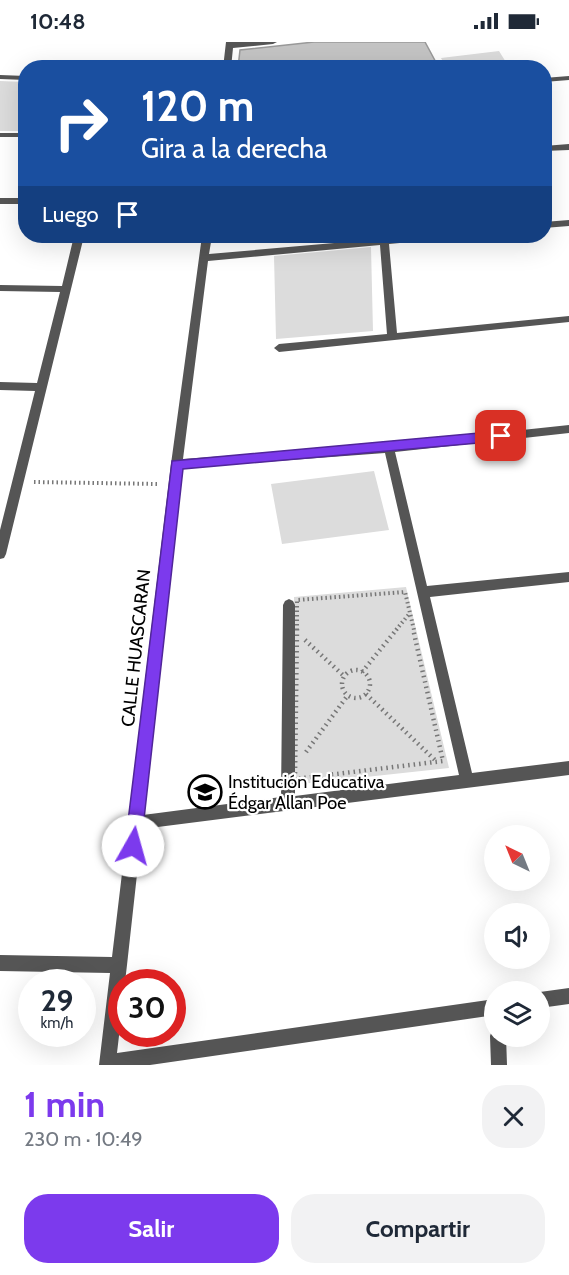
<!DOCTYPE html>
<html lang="es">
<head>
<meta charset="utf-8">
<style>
	:root { --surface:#fff; --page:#f2f2f3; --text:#1f2937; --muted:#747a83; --accent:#7c3aed }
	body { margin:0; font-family:Cabin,sans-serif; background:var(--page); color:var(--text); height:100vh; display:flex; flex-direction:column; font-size:22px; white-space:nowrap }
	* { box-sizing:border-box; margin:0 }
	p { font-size:20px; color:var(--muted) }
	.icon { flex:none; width:33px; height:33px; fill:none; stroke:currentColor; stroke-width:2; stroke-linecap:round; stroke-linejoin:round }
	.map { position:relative; height:1023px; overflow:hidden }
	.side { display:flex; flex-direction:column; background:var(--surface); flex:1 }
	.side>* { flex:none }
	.top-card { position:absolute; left:18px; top:18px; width:534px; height:183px; border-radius:24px; box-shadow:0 6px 24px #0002; background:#1a4fa0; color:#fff; overflow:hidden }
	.needle { width:39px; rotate:317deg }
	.tools { position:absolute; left:484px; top:783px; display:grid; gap:12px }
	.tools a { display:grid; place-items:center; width:66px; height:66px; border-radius:50%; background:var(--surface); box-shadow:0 6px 24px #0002; font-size:30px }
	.speed { position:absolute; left:18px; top:927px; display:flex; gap:12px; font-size:30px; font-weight:700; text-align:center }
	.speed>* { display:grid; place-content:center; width:78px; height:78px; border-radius:50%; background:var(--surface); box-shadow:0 6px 24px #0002; line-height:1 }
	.speed small { font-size:15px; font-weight:400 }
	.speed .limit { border:9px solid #d22; background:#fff; color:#111 }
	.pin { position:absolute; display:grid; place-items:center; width:51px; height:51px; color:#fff; margin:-26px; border-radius:12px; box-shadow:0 3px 9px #0006 }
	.me { position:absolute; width:66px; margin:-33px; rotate:7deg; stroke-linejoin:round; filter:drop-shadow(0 0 4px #0008) }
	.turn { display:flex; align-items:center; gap:21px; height:126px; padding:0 24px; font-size:27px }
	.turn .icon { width:78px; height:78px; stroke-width:2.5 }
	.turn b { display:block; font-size:42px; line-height:51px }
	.then { display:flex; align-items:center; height:57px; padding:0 24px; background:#0003; gap:12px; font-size:22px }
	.round { display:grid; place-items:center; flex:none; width:63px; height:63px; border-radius:24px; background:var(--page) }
	.overview { display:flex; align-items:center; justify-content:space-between; height:102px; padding:0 24px }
	h1 { font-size:36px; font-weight:700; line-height:45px; color:var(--accent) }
	.cta { display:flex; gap:12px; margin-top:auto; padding:12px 24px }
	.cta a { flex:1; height:69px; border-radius:24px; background:var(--accent); color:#fff; font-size:24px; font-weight:700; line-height:69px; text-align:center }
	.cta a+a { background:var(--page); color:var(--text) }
	.status { display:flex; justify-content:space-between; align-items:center; height:42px; padding:0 30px; background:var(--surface); direction:ltr }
	.status svg { height:16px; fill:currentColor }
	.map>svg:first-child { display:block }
	.green { fill:#dcdcdc }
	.building { fill:#c4c4c4; stroke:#999; stroke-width:1.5 }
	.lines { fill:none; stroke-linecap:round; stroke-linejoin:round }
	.path-far1 { stroke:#777; stroke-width:4; stroke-dasharray:1.5 3; stroke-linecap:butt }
	.path { stroke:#777; stroke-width:4.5; stroke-dasharray:1.5 4; stroke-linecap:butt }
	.street { fill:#555; fill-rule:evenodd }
	.route { fill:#7c3aed; stroke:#51269a; stroke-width:1.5 }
	.labels { text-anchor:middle; stroke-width:4.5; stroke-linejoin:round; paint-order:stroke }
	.street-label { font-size:18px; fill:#000; stroke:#fff }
	.poi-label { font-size:18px; fill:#000; stroke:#fff; text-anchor:start }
</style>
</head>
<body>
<div class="status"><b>10:48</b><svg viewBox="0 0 49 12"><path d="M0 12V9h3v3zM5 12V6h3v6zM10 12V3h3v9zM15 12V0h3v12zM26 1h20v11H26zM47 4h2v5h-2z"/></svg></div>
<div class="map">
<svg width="569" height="1023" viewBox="0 0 569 1023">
	<rect width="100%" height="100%" fill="#fff"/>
	<path class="green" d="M499,9L509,25H446L441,16Z
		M0,39L25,40V89H0Z
		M371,205L373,289L276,297L274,214Z
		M374,429L389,488L282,502L271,442Z
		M406,545L449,726L292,743L294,555Z"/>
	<path class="building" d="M314,0H425L439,26H238L240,8Z"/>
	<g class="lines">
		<path class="path-far1" d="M34,440L158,442
			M297,588V558L405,550L414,588
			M396,588L410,571"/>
		<path class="path" d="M297,587L295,737L443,719L413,587
			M305,598L344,634
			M342 642a14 14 0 1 1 28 0a14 14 0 1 1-28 0Z
			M362,630L397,587
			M366,652L437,720
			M306,710L348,653"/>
		<path class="street" d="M226,0H277L273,2L233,6L231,26H223Z
			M0,33L26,34V38L0,37Z
			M569,34V38L544,40V36Z
			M0,91H26V95H0Z
			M569,102V108L544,109V104Z
			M0,156H26V162H0Z
			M569,178V184L544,186V180Z
			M74,194H84L6,512L4,516L0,517V488L35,349L0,348V340L37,341L60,250L0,249V243L62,244Z
			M202,194H212L209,212L380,197V194H388L389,196L447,194L443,197L389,202L397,291L569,274V280L279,310L274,306L279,302L387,292L380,203L208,219L183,417L389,402L569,383V391L395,410L427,544L569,530V540L430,555L472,731L569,719V733L142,787L127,923L125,940H122V968L117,1011L495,957V973L150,1023H99L110,931L0,929V913L112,915L171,422ZM385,411L459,733L295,754V563L293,559L289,557L285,559L283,563L281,755L143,773L182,426Z
			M569,946V962L540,966V950Z
			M495,987V994H506L507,1023H491L490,994L492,988Z"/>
	</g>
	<path class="route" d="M501,389L508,394L501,399L183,427L141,804L139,810L133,813L127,810L125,804L172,419Z"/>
	<defs>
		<g id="school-ring" transform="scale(1.725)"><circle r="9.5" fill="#fff" stroke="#000" stroke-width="1.5"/><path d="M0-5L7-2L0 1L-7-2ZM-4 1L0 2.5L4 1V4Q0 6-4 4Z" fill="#000"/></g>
	</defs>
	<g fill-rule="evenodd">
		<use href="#school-ring" x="205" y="750"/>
	</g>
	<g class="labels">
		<g class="street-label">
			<text transform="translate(136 606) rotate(-84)" y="6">CALLE HUASCARAN</text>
		</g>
		<g class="poi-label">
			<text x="228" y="746">Institución Educativa<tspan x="228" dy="21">Édgar Allan Poe</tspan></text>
		</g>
	</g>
</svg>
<div class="tools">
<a><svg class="needle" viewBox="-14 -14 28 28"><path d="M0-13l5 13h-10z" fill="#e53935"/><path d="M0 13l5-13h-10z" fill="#747a83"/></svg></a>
<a><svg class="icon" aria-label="sound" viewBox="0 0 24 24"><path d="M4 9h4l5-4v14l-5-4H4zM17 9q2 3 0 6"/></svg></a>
<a><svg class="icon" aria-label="layers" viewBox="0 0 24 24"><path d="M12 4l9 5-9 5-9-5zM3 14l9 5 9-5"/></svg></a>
</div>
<div class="speed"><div>29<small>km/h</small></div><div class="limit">30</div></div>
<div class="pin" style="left:501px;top:394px;background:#d93025"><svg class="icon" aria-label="arrive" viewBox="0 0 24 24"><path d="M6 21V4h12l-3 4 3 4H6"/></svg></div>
<svg class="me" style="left:133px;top:804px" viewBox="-20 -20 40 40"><circle r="19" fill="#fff"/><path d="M0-13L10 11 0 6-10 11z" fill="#7c3aed"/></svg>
<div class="top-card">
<div class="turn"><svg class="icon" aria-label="right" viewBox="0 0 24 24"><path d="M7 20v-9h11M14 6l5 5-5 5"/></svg><div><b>120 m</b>Gira a la derecha</div></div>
<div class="then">Luego<svg class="icon" aria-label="arrive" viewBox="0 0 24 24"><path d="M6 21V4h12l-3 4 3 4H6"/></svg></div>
</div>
</div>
<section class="side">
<div class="overview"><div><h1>1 min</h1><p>230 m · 10:49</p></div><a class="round"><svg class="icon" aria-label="close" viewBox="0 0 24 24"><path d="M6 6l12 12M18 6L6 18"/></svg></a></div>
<div class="cta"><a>Salir</a><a>Compartir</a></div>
</section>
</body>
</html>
